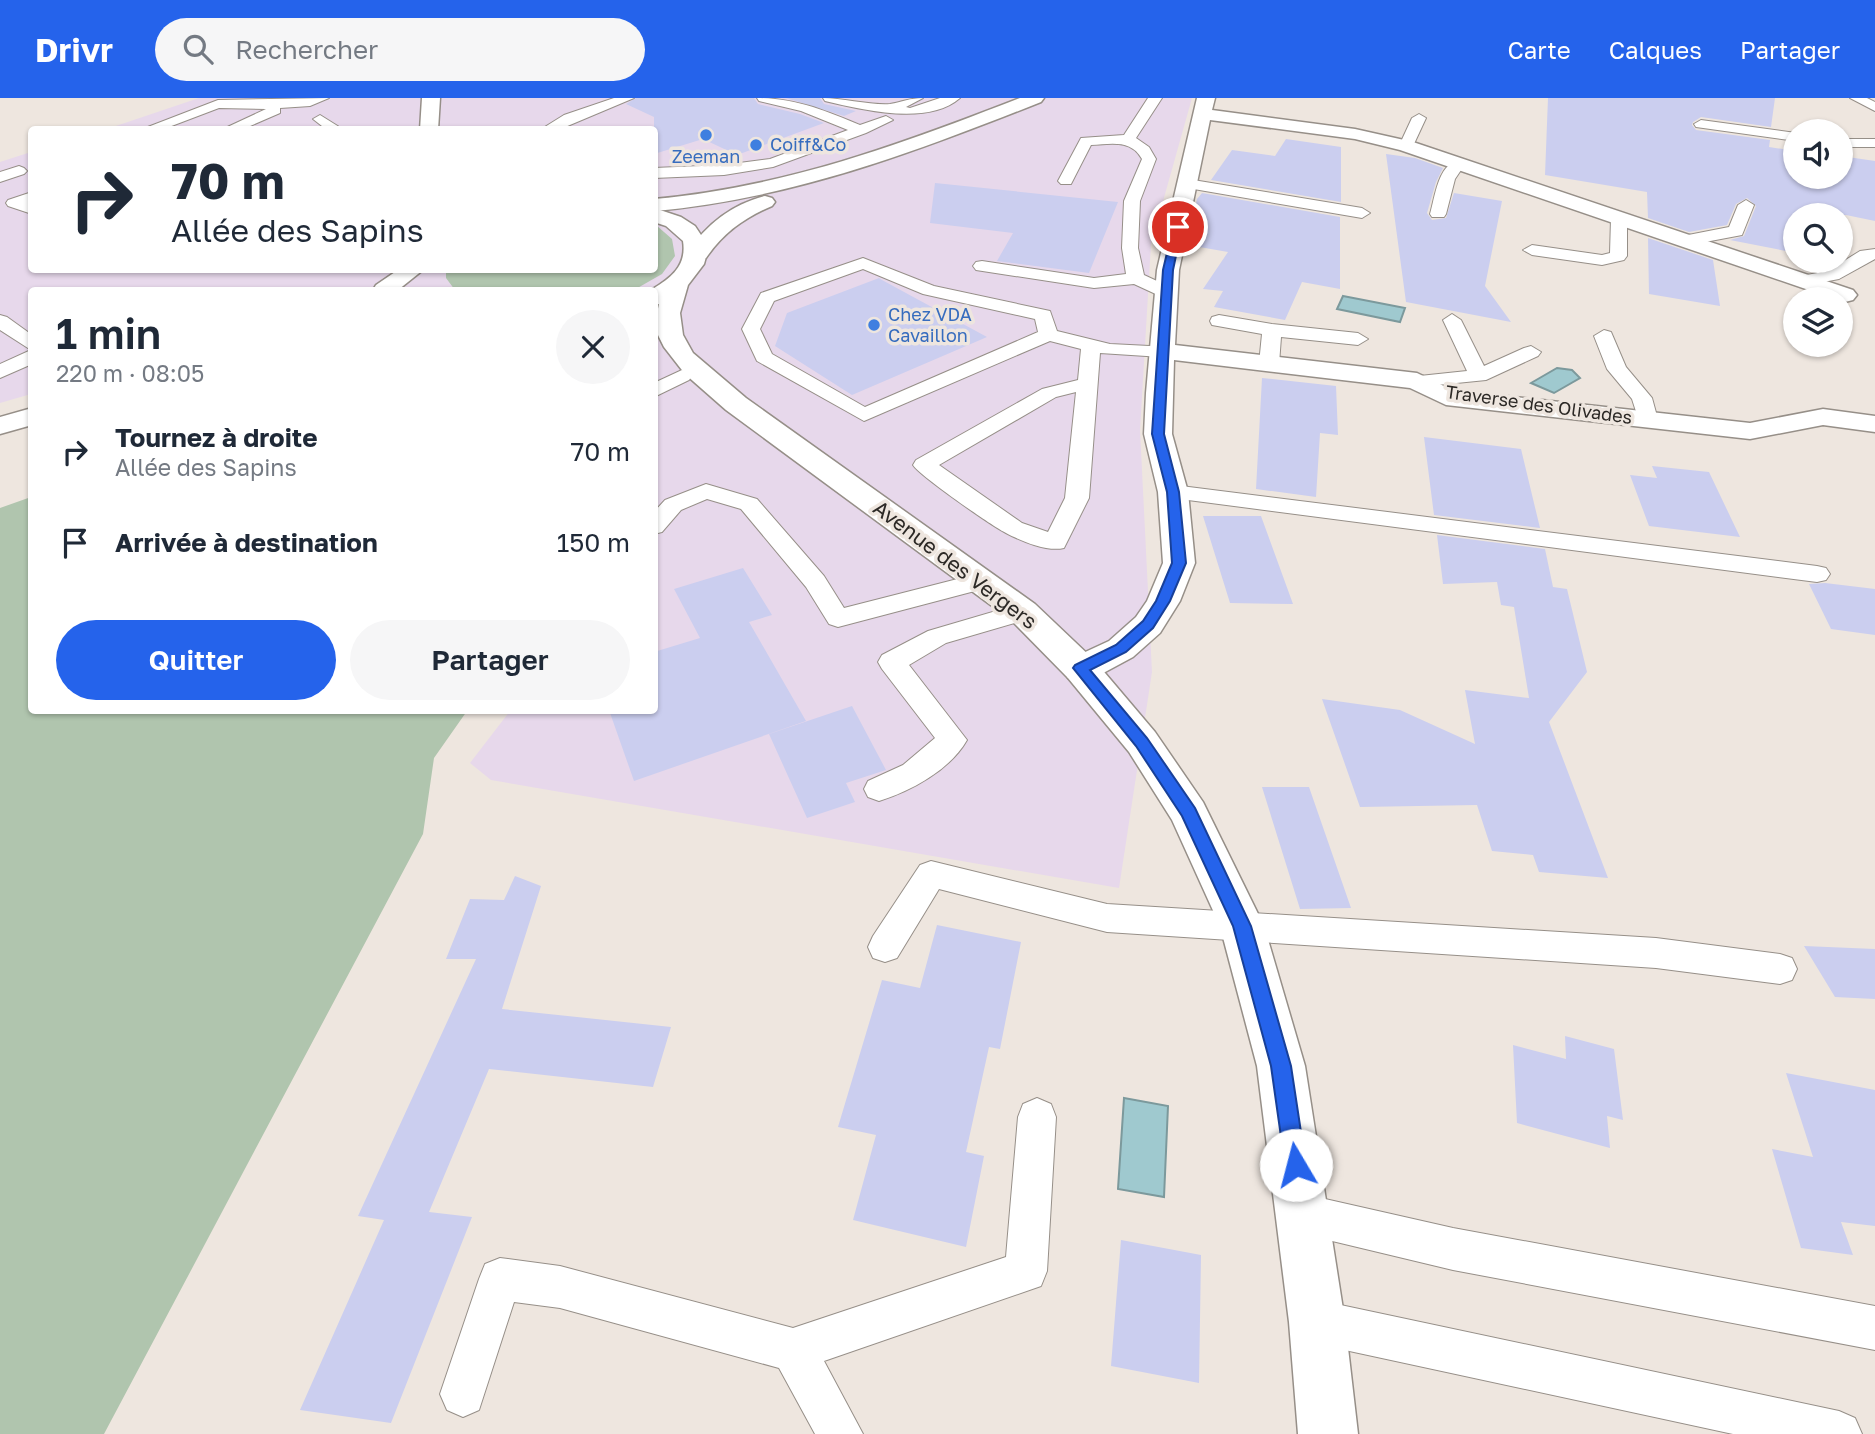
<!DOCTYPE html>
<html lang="fr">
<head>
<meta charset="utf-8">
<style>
	:root { --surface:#fff; --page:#f6f6f7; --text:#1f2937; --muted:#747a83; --accent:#2563eb }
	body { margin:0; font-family:"Golos Text",sans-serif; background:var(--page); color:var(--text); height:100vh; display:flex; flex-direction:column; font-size:26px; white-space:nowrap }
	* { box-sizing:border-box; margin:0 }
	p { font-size:23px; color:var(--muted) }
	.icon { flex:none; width:38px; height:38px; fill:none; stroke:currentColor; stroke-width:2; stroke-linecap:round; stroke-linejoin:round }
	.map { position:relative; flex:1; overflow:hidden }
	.panel { position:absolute; left:28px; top:189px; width:630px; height:427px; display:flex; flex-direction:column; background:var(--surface); border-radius:7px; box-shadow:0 2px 5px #0004 }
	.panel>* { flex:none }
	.banner { position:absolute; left:28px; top:28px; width:630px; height:147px; border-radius:7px; box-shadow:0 2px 5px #0004; background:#fff; color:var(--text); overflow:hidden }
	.tools { position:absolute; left:1783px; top:21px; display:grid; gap:14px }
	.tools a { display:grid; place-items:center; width:70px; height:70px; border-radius:50%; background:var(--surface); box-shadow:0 2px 5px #0004; font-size:35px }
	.pin { position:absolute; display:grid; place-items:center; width:60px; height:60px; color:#fff; margin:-30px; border:4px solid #fff; border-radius:50%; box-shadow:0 2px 7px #0007 }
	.me { position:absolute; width:77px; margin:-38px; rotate:352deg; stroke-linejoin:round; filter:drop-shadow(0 0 5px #0008) }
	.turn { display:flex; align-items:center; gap:24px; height:147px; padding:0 28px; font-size:32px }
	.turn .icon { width:91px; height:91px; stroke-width:2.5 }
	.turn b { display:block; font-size:49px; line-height:60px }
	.round { display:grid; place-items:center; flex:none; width:74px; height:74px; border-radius:37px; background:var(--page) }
	.headline { display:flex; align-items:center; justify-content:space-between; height:119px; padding:0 28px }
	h1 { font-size:42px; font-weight:600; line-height:52px }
	.button { display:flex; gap:14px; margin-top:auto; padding:14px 28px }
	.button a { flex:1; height:80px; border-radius:42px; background:var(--accent); color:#fff; font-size:28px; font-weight:600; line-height:80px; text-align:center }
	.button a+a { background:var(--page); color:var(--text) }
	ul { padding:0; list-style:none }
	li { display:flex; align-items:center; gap:21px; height:91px; padding:0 28px }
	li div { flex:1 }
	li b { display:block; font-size:26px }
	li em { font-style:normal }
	header { display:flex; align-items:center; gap:42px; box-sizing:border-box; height:98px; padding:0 35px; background:var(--accent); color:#fff }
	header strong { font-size:33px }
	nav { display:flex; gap:38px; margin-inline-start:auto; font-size:24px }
	.search { width:490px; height:63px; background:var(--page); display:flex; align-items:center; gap:18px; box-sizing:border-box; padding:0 24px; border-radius:38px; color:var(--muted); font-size:26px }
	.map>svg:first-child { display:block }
	.commercial { fill:#e7d8eb }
	.green { fill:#b0c5ae }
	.water { fill:#9fc9cf; stroke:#7c999c; stroke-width:2 }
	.building { fill:#cbceef }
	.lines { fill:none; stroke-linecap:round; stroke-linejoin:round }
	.lane-casing { stroke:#968f88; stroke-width:2 }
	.street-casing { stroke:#968f88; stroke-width:3 }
	.secondary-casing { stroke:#968f88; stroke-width:3 }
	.primary-casing { stroke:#968f88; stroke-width:3 }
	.lane { fill:#fff; fill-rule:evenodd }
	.street { fill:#fff; fill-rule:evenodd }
	.secondary { fill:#fff; fill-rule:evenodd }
	.primary { fill:#fff; fill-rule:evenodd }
	.route { fill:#2563eb; stroke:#184099; stroke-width:2 }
	.shop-dot { fill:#3f7fe0; stroke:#eee6df; stroke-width:2.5 }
	.labels { text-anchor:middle; stroke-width:7; stroke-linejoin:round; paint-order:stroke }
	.far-shop-label { font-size:18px; fill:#366cbe; stroke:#eee6df; text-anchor:start }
	.far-street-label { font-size:18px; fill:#2c2926; stroke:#eee6df }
	.street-label { font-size:21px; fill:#2c2926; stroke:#eee6df }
</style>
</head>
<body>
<header>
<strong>Drivr</strong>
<div class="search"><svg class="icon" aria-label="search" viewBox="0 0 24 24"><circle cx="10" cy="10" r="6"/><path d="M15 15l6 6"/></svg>Rechercher</div>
<nav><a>Carte</a><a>Calques</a><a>Partager</a></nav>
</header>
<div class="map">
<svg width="1875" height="1336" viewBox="0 0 1875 1336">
	<rect width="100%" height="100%" fill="#eee6df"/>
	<path class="commercial" d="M199,0H1192L1151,146L1140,332L1152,574L1119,790L491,682L470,665L510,613L654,612V192H32L31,296L0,305V64L31,54L32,172H654V32L107,31Z"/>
	<path class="green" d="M656,127L672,141L675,158L662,176L634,192H455L446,180V172H654Z
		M31,399L32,612L467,613L434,660L423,736L104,1336H0V410Z"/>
	<path class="water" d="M1343,198L1405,210L1400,224L1337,211Z
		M1557,270L1572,272L1580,280L1554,295L1531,285Z
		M1124,1000L1168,1008L1164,1099L1118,1091Z"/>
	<path class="building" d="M636,0H754L758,6L800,16L824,25L737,57L703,41L654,56V19L626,6Z
		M786,0H820L824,6L856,13L844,18Z
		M1548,0H1775L1771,29L1701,19L1693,24L1692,27L1696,32L1770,42L1769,49L1796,53V79H1841V58L1875,63V123L1846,117H1796V155L1730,142L1744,138L1756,108L1747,100L1736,106L1727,127L1689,134L1648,120L1647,94L1545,77Z
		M1286,41L1341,49V104L1211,82L1232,52L1275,58Z
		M1386,56L1415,60L1443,70L1436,84L1427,115L1432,122L1446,120L1454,95L1502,103L1485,188L1511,224L1406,204Z
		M935,85L1118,104L1089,175L997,163L1013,135L930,125Z
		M1202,95L1340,119V191L1302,184L1285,222L1214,209L1223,193L1203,191L1228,154L1188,147L1197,101Z
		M1648,140L1713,162L1720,208L1649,196Z
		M879,180L882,182L987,239L852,297L775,248L787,215Z
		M1262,280L1336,288L1338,337L1320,335L1316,399L1256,391Z
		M1424,339L1521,351L1540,430L1434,417Z
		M1652,368L1709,374L1740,439L1649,428L1630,377L1657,380Z
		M1203,418H1261L1293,506L1230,505Z
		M1437,437L1545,451L1553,489L1567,491L1587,574L1549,624L1608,780L1539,774L1533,757L1492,753L1477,707L1360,709L1322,601L1400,612L1475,646L1465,592L1529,600L1514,509L1501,507L1497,484L1443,486Z
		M743,470L772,517L749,524L806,623L634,683L609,612H654V554L700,540L674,491Z
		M1825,485L1875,491V537L1831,531L1809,486Z
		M852,608L886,672L846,685L855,704L807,720L769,636Z
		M1262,689H1309L1351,810L1300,811Z
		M515,778L541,788L502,911L671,929L653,989L489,971L429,1114L472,1119L391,1325L300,1312L384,1122L358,1118L476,861H446L470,801L504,802Z
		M937,827L1021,844L1000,951L989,949L966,1054L984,1058L966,1149L853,1122L876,1037L838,1029L882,882L920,890Z
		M1804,848L1875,851V901L1835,899Z
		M1565,938L1614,951L1623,1022L1607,1018L1610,1050L1517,1025L1513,947L1566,961Z
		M1786,975L1875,992V1128L1841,1124L1853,1157L1801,1150L1772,1051L1813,1059Z
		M1121,1142L1201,1157L1199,1285L1111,1268Z"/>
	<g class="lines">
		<g class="lane-casing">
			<path id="lane" d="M329,0L310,8L280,10V15L241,32H221L266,11L219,10L161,32H140L218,2Z
				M614,0H634L558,32H540L564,17Z
				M757,0C795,0 826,13 860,27L886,18L893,22L866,35L773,69L724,77L654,80V70L724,67L770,61L848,32L801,13L759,3Z
				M823,0C842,0 875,8 890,6C902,4 910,0 923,0L906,9L910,10L940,0H960C928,28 863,12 825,3Z
				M1148,0H1162L1136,40L1149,49L1156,61L1140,103L1138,150L1144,177L1172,190L1175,194L1172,198H1160L1134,186L1094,190L976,172L973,168L976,164L982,163L1094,180L1126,176L1122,150L1124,103L1142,61C1131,41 1111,46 1091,47L1071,86H1061L1058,83L1081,40L1124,37Z
				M1850,0H1867L1875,4V13Z
				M1419,16L1426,20L1413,48L1406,52L1401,51L1399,48L1412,20Z
				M320,17L344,32H327L313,21Z
				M1701,22L1796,35V43L1696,29L1694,26Z
				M1841,41H1875V49H1841Z
				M1458,62L1465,66L1455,81L1446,116L1444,119H1432L1430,116C1435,99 1438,67 1458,62Z
				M19,68L24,70L27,73L24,76L0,84V74Z
				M1187,81L1362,110L1370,115L1362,120L1182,89L1179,86L1182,83Z
				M32,94V116L8,108L6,105L8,102Z
				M1746,102L1754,107L1742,137L1684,148L1676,143L1678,139L1729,129L1738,107Z
				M1619,116L1627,121V158L1624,162L1602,167L1532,157L1523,152L1532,147L1602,157L1610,155L1611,121Z
				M1875,151V161L1839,181L1802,188L1793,183L1796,179L1828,173L1860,153Z
				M863,160L934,188L1050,213L1057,233L1110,246L1169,249L1172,253L1162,259L1100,255L1089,400L1064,450C1047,454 1021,443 1006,435C992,428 920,378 913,367L916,362L1042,291L1078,282L1081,251L1050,243L864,323L757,263L742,231L761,195ZM863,171L923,196L1035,221L1038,234L865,309L772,256L760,231L774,203ZM1076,294L1065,400L1048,434L1022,425L939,367L1056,299Z
				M1452,216L1461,222L1484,268L1524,250L1531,248L1541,254L1538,258L1486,282L1417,289L1410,287L1407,283L1410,279L1467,273L1443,222Z
				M0,217L7,219L32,237V266L0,280V266L31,252L0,232Z
				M1219,217L1272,226L1358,235L1368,241L1358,247L1281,239L1279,266L1276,270H1262L1259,266L1262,236L1212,227L1210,223L1212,219Z
				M1604,232L1611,234L1626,269L1652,300L1658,322L1654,326H1640L1632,301L1607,271L1594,238Z
				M682,272L689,274L692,278L689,282L654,299V285Z
				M706,386L757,401L824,478L844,510L981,475L990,477L994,483L990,489L838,529L829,526L806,489L741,411L707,401L681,412L662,434L654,436V414L665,402Z
				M1173,387L1817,468L1826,470L1830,476L1826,482L1817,484L1165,399L1162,394L1165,389Z
				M1023,505L1032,508L1036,514L1032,520L946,545L909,567L967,642C950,672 911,693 879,703L868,699L864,691L868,683L903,667L935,640L882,571L878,564L882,557L928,533Z
				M931,763L1107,806L1656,840L1780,856L1792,860L1797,871L1792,882L1780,886L1656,870L1107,834L939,791L897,860L885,864L873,860L868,849L873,838L920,767Z
				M1037,1000L1051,1006L1056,1019L1047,1173L1041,1188L824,1263L863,1336H815L779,1270L560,1210L514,1204L479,1312L463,1319L447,1312L440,1296L479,1181L485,1166L500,1160L560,1168L793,1230L1006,1159L1018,1019L1023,1006Z
				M1303,1096L1453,1130L1875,1208V1252L1453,1172L1303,1136L1289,1130L1283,1116L1289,1102Z
				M1317,1202L1839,1313L1855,1320L1862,1336H1733L1317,1246L1302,1239L1295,1224L1302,1209Z"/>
		</g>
		<g class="street-casing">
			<path id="street" d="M1197,0H1215L1212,12L1355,31L1413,44L1853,192L1857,197L1853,202L1845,204L1835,201L1400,52L1355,41L1210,22L1179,172L1175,247L1417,275L1452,292L1750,325L1823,311L1875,318V334L1823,327L1750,341L1446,307L1410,290L1174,262L1172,336L1188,394L1195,465L1180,503L1160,535L1133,559L1094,580L1081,583L1068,580L1063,571L1068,562L1109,543L1136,519L1147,503L1163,465L1158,394L1144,336L1146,295L1157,172Z"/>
		</g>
		<g class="secondary-casing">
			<path id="secondary" d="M1020,0H1044L1041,4C915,54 791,101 654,113V101C785,89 899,47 1020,0Z
				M765,98L772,100L775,104L772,108C744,120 723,135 706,160H690L687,155C706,127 732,106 765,98Z"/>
		</g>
		<g class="primary-casing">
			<path id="primary" d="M422,0H440L438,32H420Z
				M654,110L681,119L695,128L705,143L707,155L704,166L688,187L680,215L683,237L693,255L746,300L1035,506L1094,562L1155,634L1203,704L1264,828L1305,968L1345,1224L1358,1336H1298L1289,1224L1257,968L1220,828L1172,722L1129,654L1068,580L1011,522L726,312L685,276L664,249L658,237L656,220L659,206L654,207V192H651C671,180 687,168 683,143L666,128L654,124Z
				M398,172H423L398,192H373L376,187Z
				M32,310V327L0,336V319Z"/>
		</g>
		<use href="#lane" class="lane"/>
		<use href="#street" class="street"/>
		<use href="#secondary" class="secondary"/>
		<use href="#primary" class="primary"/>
	</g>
	<path class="route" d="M1178,126L1182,129L1173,172L1164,336L1179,394L1186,465L1170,503L1153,530L1126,554L1090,572L1147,640L1195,710L1251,828L1291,968L1306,1067L1303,1074L1296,1078L1288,1074L1285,1067L1271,968L1233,828L1182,718L1136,648L1073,570L1075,567L1116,547L1143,523L1156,503L1172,465L1167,394L1152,336L1163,172L1173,129Z"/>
	<g class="shop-dot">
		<circle cx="706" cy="37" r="7"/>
		<circle cx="756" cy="47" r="7"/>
		<circle cx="874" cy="227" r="7"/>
	</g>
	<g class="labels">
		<g class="far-shop-label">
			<text x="770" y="53">Coiff&amp;Co</text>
			<text x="706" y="65" text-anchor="middle">Zeeman</text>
			<text x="888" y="223">Chez VDA<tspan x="888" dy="21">Cavaillon</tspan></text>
		</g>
		<g class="far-street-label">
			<text transform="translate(1539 307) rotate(8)" y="6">Traverse des Olivades</text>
		</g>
		<g class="street-label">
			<text transform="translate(955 467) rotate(37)" y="7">Avenue des Vergers</text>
		</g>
	</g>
</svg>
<div class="tools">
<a><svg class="icon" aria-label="sound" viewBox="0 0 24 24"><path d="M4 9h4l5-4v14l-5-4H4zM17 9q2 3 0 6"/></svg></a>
<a><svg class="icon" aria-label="search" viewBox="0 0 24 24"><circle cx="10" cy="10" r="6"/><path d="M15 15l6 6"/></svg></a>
<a><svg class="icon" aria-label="layers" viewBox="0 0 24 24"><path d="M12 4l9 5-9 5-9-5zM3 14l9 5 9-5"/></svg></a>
</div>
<div class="pin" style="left:1178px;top:129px;background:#d93025"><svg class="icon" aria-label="arrive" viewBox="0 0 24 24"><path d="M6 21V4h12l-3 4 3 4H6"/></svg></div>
<svg class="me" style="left:1296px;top:1067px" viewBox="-20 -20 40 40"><circle r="19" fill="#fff"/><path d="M0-13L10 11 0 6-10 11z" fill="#2563eb"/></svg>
<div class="banner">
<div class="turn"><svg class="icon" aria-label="right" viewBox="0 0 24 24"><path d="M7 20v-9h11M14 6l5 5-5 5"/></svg><div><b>70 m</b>Allée des Sapins</div></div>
</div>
<section class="panel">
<div class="headline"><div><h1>1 min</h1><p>220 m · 08:05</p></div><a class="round"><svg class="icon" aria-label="close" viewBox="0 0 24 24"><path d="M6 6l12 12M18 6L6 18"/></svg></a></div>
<ul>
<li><svg class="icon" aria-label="right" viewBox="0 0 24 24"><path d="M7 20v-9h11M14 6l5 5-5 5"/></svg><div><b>Tournez à droite</b><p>Allée des Sapins</p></div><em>70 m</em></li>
<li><svg class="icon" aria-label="arrive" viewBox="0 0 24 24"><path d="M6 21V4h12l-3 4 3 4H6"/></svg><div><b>Arrivée à destination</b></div><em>150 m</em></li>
</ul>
<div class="button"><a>Quitter</a><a>Partager</a></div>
</section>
</div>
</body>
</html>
